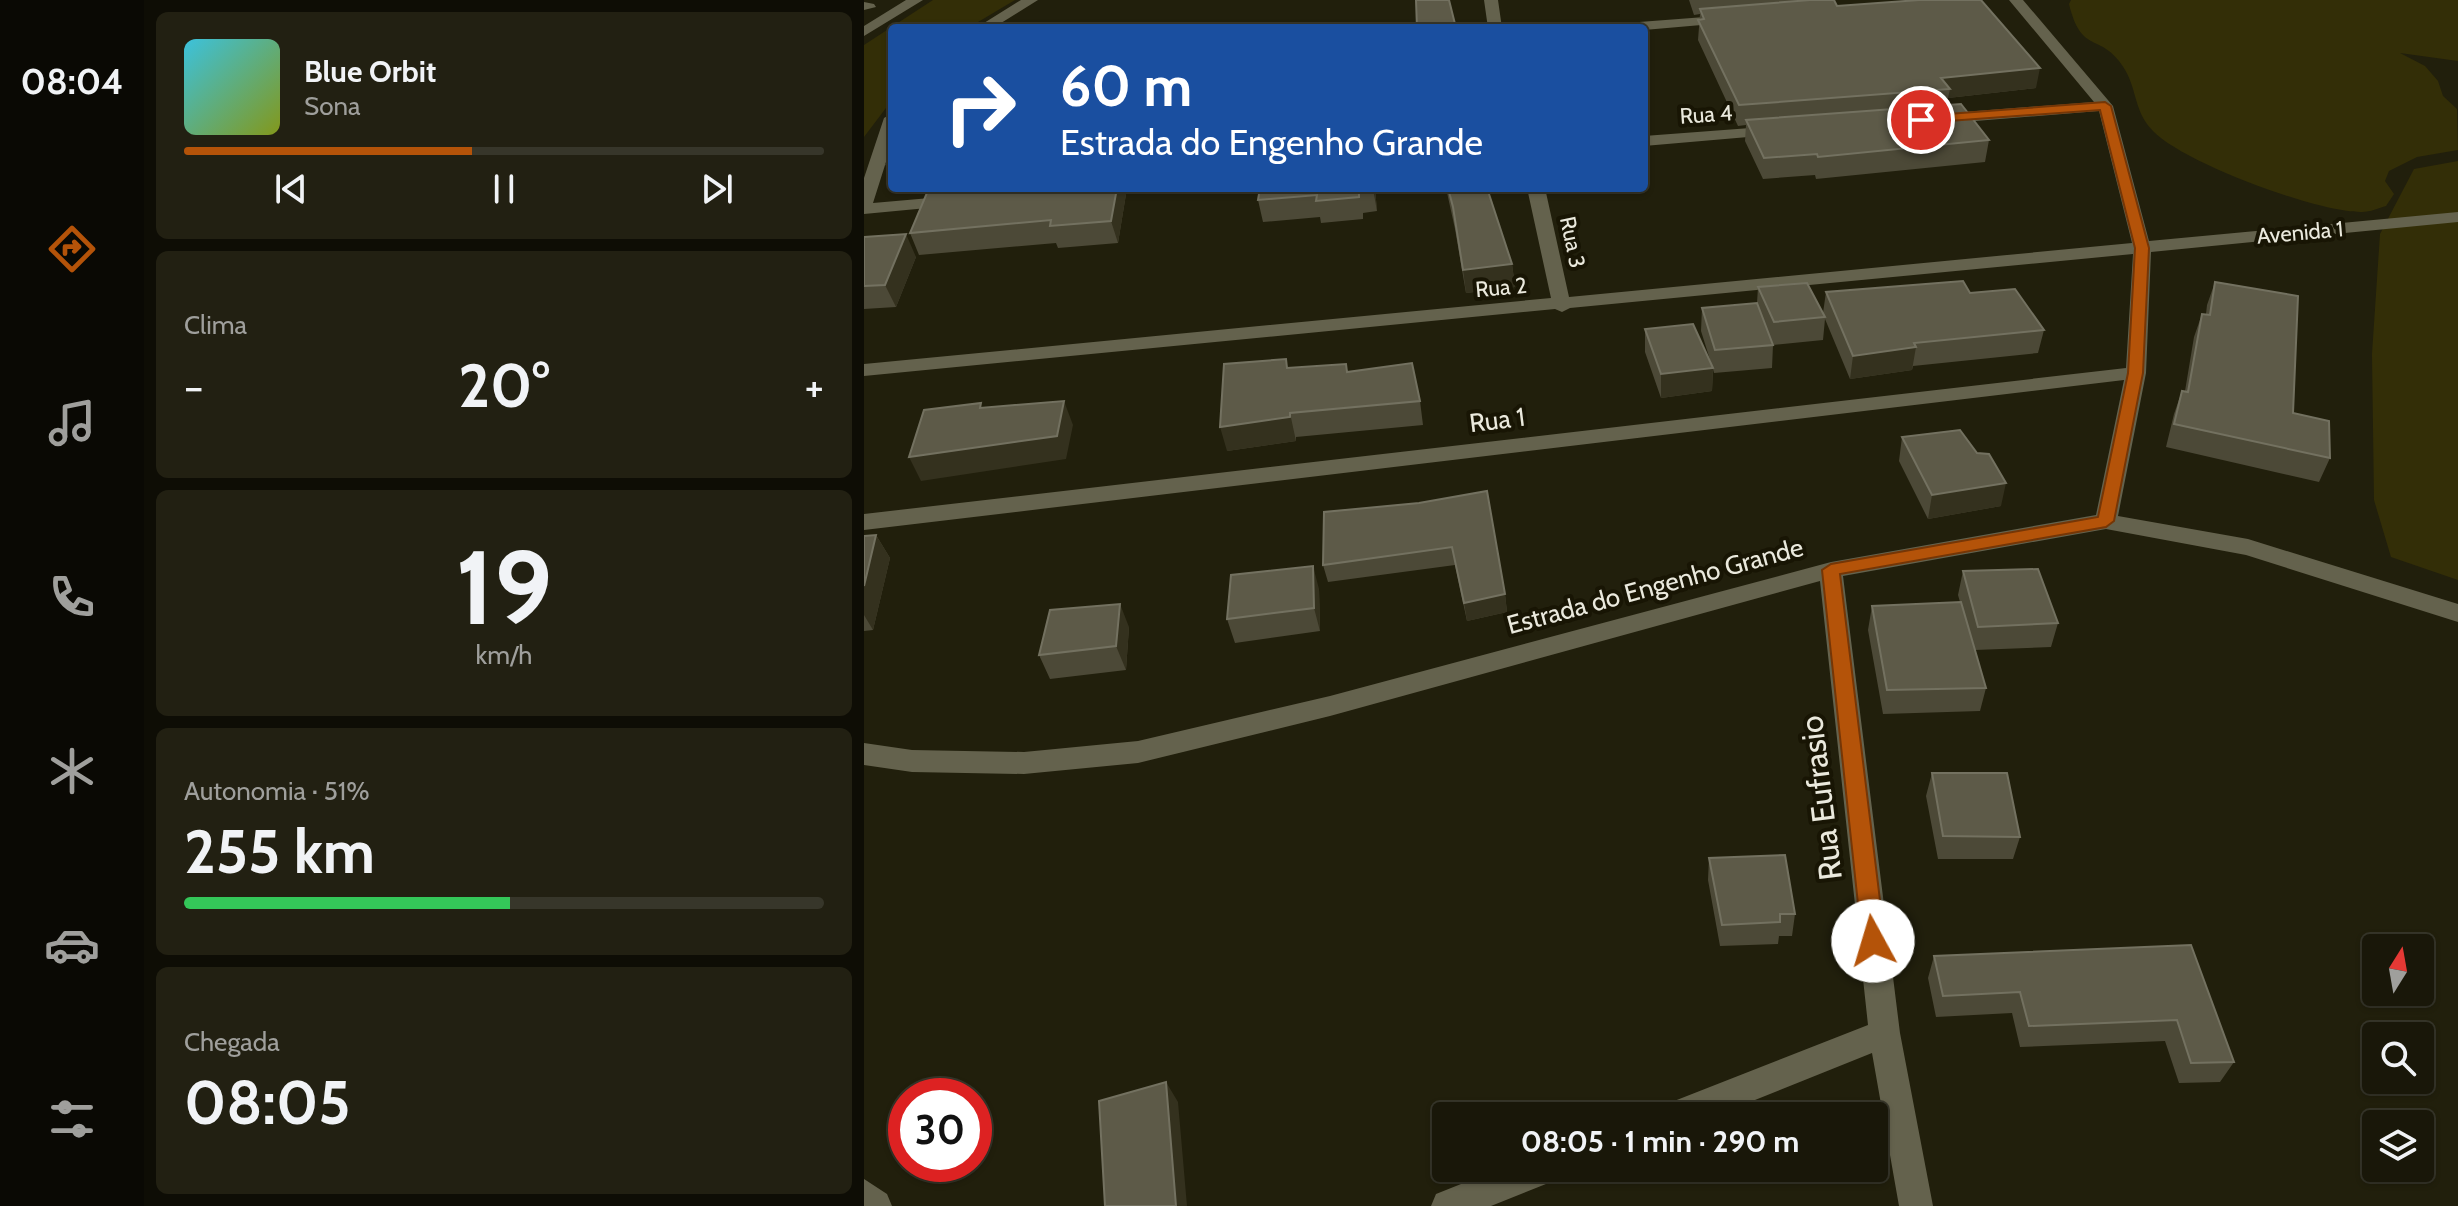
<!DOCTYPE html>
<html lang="pt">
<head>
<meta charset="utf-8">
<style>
  :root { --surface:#191709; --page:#222012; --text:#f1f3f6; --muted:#9f9f9c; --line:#37362a; --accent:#b45309 }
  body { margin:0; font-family:Cabin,sans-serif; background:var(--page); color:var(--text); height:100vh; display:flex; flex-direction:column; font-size:30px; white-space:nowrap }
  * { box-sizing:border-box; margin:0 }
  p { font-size:26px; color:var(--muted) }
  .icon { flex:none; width:44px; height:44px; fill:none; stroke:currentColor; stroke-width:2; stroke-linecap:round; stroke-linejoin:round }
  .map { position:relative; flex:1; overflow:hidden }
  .details { display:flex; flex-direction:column; gap:12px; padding:12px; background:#0e0d05; width:720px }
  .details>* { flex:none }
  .banner { position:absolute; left:24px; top:24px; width:760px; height:168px; border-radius:8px; box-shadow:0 2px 6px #0004,0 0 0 2px var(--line); background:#1a4fa0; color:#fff; overflow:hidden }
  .needle { width:52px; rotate:11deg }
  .buttons { position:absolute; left:1498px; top:934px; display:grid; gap:16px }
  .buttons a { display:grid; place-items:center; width:72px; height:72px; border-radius:8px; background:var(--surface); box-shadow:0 2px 6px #0004,0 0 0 2px var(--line); font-size:40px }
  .speed { position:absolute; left:24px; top:1078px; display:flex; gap:16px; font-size:40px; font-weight:700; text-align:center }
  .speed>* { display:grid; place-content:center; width:104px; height:104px; border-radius:50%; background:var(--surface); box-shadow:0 2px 6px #0004,0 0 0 2px var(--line); line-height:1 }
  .speed .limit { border:12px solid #d22; background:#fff; color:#111 }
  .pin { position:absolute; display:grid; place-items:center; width:68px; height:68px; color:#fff; margin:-34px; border:4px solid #fff; border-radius:50%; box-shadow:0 2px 8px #0007 }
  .me { position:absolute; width:88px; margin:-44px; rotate:354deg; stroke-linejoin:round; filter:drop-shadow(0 0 6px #0008) }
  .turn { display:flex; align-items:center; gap:28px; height:168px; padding:0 40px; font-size:36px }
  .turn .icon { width:104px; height:104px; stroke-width:2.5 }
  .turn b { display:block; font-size:56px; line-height:68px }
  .big { font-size:60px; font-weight:800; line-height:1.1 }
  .details .card { flex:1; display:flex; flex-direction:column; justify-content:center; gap:12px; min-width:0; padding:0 28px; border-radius:12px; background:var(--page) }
  .details .dial { align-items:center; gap:0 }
  .dial b { font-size:104px; line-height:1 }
  .song { display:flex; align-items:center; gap:24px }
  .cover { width:96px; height:96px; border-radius:12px; background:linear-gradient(135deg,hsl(190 70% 55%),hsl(70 70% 35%)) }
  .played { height:8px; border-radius:4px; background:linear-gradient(90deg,var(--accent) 45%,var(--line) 45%) }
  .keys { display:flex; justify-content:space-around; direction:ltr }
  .heat { display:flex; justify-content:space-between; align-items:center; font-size:44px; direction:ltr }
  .charge { height:12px; border-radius:6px; background:linear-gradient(90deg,#34c759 51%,var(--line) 0) }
  .trip { position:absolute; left:568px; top:1102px; width:456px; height:80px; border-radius:8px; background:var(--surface); box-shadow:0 2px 6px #0004,0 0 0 2px var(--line); font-weight:800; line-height:80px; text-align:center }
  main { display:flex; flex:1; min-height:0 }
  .menu { display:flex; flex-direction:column; width:144px; justify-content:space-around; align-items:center; background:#0a0904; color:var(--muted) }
  .menu .icon { width:56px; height:56px }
  .menu .current { color:var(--accent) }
  .menu b { font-size:36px; color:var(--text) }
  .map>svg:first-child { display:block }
  .green { fill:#332e07 }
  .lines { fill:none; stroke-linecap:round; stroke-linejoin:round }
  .minor { fill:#64624d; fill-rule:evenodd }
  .wall { fill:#4c4937 }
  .shaded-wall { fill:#34311e }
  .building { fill:#5d5a48; stroke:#737160; stroke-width:2 }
  .route { fill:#b45309; stroke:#753606; stroke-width:2 }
  .labels { text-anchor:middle; stroke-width:8; stroke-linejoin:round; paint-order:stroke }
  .far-street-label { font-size:22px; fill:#eae9dd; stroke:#181504 }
  .street-label { font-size:26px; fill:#eae9dd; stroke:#181504 }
  .near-street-label { font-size:32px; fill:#eae9dd; stroke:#181504 }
</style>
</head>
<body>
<main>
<nav class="menu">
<b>08:04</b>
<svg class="icon current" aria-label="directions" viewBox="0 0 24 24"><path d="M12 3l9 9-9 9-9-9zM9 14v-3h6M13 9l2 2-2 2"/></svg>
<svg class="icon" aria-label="music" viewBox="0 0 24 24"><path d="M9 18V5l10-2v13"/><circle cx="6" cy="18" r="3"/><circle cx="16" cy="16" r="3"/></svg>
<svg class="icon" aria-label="phone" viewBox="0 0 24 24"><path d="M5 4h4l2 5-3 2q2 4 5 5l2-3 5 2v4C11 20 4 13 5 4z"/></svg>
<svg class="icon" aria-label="climate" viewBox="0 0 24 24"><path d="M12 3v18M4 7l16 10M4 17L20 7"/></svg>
<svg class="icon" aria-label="car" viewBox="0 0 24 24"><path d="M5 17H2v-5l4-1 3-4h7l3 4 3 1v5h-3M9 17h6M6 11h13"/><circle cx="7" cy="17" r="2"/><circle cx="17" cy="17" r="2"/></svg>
<svg class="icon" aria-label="filters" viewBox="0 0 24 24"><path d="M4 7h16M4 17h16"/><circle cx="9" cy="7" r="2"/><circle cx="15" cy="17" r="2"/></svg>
</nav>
<section class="details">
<div class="card">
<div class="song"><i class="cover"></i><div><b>Blue Orbit</b><p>Sona</p></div></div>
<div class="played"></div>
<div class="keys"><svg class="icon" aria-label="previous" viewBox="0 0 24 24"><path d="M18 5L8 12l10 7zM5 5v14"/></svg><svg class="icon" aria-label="pause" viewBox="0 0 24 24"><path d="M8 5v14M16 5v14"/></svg><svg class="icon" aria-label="next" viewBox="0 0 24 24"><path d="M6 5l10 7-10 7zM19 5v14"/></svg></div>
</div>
<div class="card"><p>Clima</p>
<div class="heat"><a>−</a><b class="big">20°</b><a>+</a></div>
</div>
<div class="card dial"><b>19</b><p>km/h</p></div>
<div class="card"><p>Autonomia · 51%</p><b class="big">255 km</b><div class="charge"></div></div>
<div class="card"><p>Chegada</p><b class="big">08:05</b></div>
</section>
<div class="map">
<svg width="1594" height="1206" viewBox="0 0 1594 1206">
  <rect width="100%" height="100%" fill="#211f0c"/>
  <path class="green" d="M69,0H151L104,28H28V100L0,137V45Z
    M1207,0H1594V61L1536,53L1561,66L1574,81L1579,96L1593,109L1594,150L1553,157L1525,171L1521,181L1530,194L1522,206C1515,208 1506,212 1498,212C1454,213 1318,162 1289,131C1267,108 1275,86 1255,61C1234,34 1217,53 1205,4Z
    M1594,161V580L1527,557L1510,500L1508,354L1516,234L1550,169Z"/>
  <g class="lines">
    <path class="minor" d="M42,0H59L0,36V26Z
      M157,0H174L129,28H112Z
      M620,0H634L638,28H624Z
      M1145,0H1159L1249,106L1285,241L1594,212V222L1287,252L1282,373L1254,516L1384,539L1594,604V622L1382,555L1242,529L979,576L1036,1033L1069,1206H1035L1008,1053L851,1116H796L800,1105L1004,1025L956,581L466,716L274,763L160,774L48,772L0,765V743L48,750L160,752L274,741L466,696L967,562L1232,515L1260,380L0,530V514L1262,368L1269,254L706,308L698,312L691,309L0,376V364L687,298L663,188H681L705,297L1268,243L1235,111L1074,124L1066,119L1074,114L1230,102Z
      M0,2L10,4L12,7L0,10Z
      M867,15L874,19L872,22L780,30L742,28L749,24Z
      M28,113V143L9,203L89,196L98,201L95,205L0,214V178L20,118Z
      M913,126L919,128V134L780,146V136Z
      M637,1168H697L692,1180L627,1206H567L572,1194Z
      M0,1179L23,1194L28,1206H0Z"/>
  </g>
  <path class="wall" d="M825,0H970L973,6L1172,88L1084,98L1083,105L1125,140L1121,162L952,179L951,175L899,179L881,141L882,125L874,126L834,40L836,14L830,15Z
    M65,188H263L254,243L194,248L192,243L55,255L46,233Z
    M396,188H511L513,211L499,213V219L457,223L456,217L399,222L394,200Z
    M582,188H623L648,264L651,287L602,293L591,229Z
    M0,237L52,257L32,307L0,309Z
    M1351,282L1429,413L1466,458L1455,482L1302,447L1310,414L1318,391H1321L1330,337L1338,314H1342L1343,305Z
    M894,287L959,313L962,292L1106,293L1180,330L1174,353L1049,366L1048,370L986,379L961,319L959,340L909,345L908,368L850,373L849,369L848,391L797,398L781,352V329L848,366L837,331L838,308L893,303Z
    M425,368L484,371L556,401L559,425L432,437V441L363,451Z
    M1038,437L1137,506L1064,519L1035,461Z
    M555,503L641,594L643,612L603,621L591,565L464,582L459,565Z
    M12,535L26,558L9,630L0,631V536Z
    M1099,571L1194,623L1187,647L1111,650L1122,688L1116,711L1019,714L1004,630L1008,606L1096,602L1094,595Z
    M455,589L456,631L371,643L363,619Z
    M265,627L262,670L186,679L175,655Z
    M1068,773L1156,837L1149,859H1074L1062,796Z
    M845,858L931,914L928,936H915L914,944L856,946L844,880Z
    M1327,945L1370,1062L1356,1082L1315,1083L1301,1041L1156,1047L1148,1013L1072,1017L1064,978L1070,956Z"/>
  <path class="shaded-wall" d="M1176,68L1172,88L1084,98L1086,89L1077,78Z
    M28,163V175L23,164Z
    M253,188H263L254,243L247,221Z
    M509,188H511L513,211L509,189Z
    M42,234L52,257L32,307L21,285Z
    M648,264L651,287L602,293L599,270Z
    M1052,347L1048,370L986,379L989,356Z
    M849,368L848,391L797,398V374Z
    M200,401L209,425L202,459L57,481L45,457Z
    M426,413L432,441L363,451L356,427Z
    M1142,483L1137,506L1064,519L1068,495Z
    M12,535L26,558L9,630L0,615V586Z
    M449,566L455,589L456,631L450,608Z
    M641,594L643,612L603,621L600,603Z
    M256,604L265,627L262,670L252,646Z
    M302,1082L314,1102L323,1206H312Z"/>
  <path class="building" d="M552,0H585L592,28H553Z
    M946,0H970L973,6L1055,0H1117L1176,68L1077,78L1086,89L875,105L834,20L840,19L836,9Z
    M1097,104L1125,140L954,157L953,154L900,158L882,120Z
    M28,151V163L23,164Z
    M65,188H253L247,221L186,226L187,220L46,233Z
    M396,188H509V189L495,191V197L452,201L453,195L394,200Z
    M584,188H623L648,264L599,270L589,207Z
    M42,234L21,285L0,286V237Z
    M1099,281L1106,293L1151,289L1180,330L1050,343L1052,347L989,356L962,292Z
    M1351,282L1434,296L1429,413L1465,421L1466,458L1310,424L1318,391L1324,392L1338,314L1346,315Z
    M943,283L961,317L910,322L894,287Z
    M893,303L909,345L851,350L838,308Z
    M829,324L849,368L797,374L781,329Z
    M422,359L423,368L482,364L483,372L548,363L556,401L426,413V417L356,427L360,364Z
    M200,401L193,436L45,457L60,410L117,403L116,408Z
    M1096,430L1113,453L1125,454L1142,483L1068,495L1038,437Z
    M623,491L641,594L600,603L588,547L459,565L460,512L555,503Z
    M12,535L0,586V536Z
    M449,566L450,608L363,619L367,575Z
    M1174,569L1194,623L1114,627L1099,571Z
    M1097,602L1122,688L1023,690L1008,606Z
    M256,604L252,646L175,655L186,610Z
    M1068,773H1143L1156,837L1079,836Z
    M921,855L931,914H916V922L858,925L845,858Z
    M1327,945L1370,1062L1327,1063L1313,1020L1165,1026L1156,992L1079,996L1070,956Z
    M302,1082L312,1206H241L235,1101Z"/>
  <path class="route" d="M1241,102L1247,106L1285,248L1279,373L1250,521L1242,527L976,574L1021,941L1017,948L1009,951L1001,948L998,941L958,570L967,564L1234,517L1264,373L1271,248L1236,110L1057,123L1051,120L1057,116Z"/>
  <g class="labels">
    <g class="far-street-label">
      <text transform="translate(842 114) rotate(-4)" y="8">Rua 4</text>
      <text transform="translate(1436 232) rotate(-5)" y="8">Avenida 1</text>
      <text transform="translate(709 242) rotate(78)" y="8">Rua 3</text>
      <text transform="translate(637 287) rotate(-5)" y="8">Rua 2</text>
    </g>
    <g class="street-label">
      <text transform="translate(633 420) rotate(-7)" y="9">Rua 1</text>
      <text transform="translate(791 586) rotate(-15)" y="9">Estrada do Engenho Grande</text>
    </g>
    <g class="near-street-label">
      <text transform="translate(957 798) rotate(-97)" y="11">Rua Eufrasio</text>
    </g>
  </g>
</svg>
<div class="buttons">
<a><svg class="needle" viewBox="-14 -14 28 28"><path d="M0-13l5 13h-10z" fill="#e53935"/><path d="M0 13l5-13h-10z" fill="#9f9f9c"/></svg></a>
<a><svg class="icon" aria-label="search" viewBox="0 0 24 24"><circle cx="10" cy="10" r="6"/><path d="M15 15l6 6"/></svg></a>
<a><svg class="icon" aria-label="layers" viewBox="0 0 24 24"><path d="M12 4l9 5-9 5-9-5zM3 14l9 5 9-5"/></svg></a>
</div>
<div class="speed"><div class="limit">30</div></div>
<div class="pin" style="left:1057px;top:120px;background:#d93025"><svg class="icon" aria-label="arrive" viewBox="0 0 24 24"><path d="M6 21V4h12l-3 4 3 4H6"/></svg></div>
<svg class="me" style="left:1009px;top:941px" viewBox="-20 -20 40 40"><circle r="19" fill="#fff"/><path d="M0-13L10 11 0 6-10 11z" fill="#b45309"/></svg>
<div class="trip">08:05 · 1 min · 290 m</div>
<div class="banner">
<div class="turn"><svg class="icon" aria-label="right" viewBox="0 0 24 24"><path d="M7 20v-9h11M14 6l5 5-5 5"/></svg><div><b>60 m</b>Estrada do Engenho Grande</div></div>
</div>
</div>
</main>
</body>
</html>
